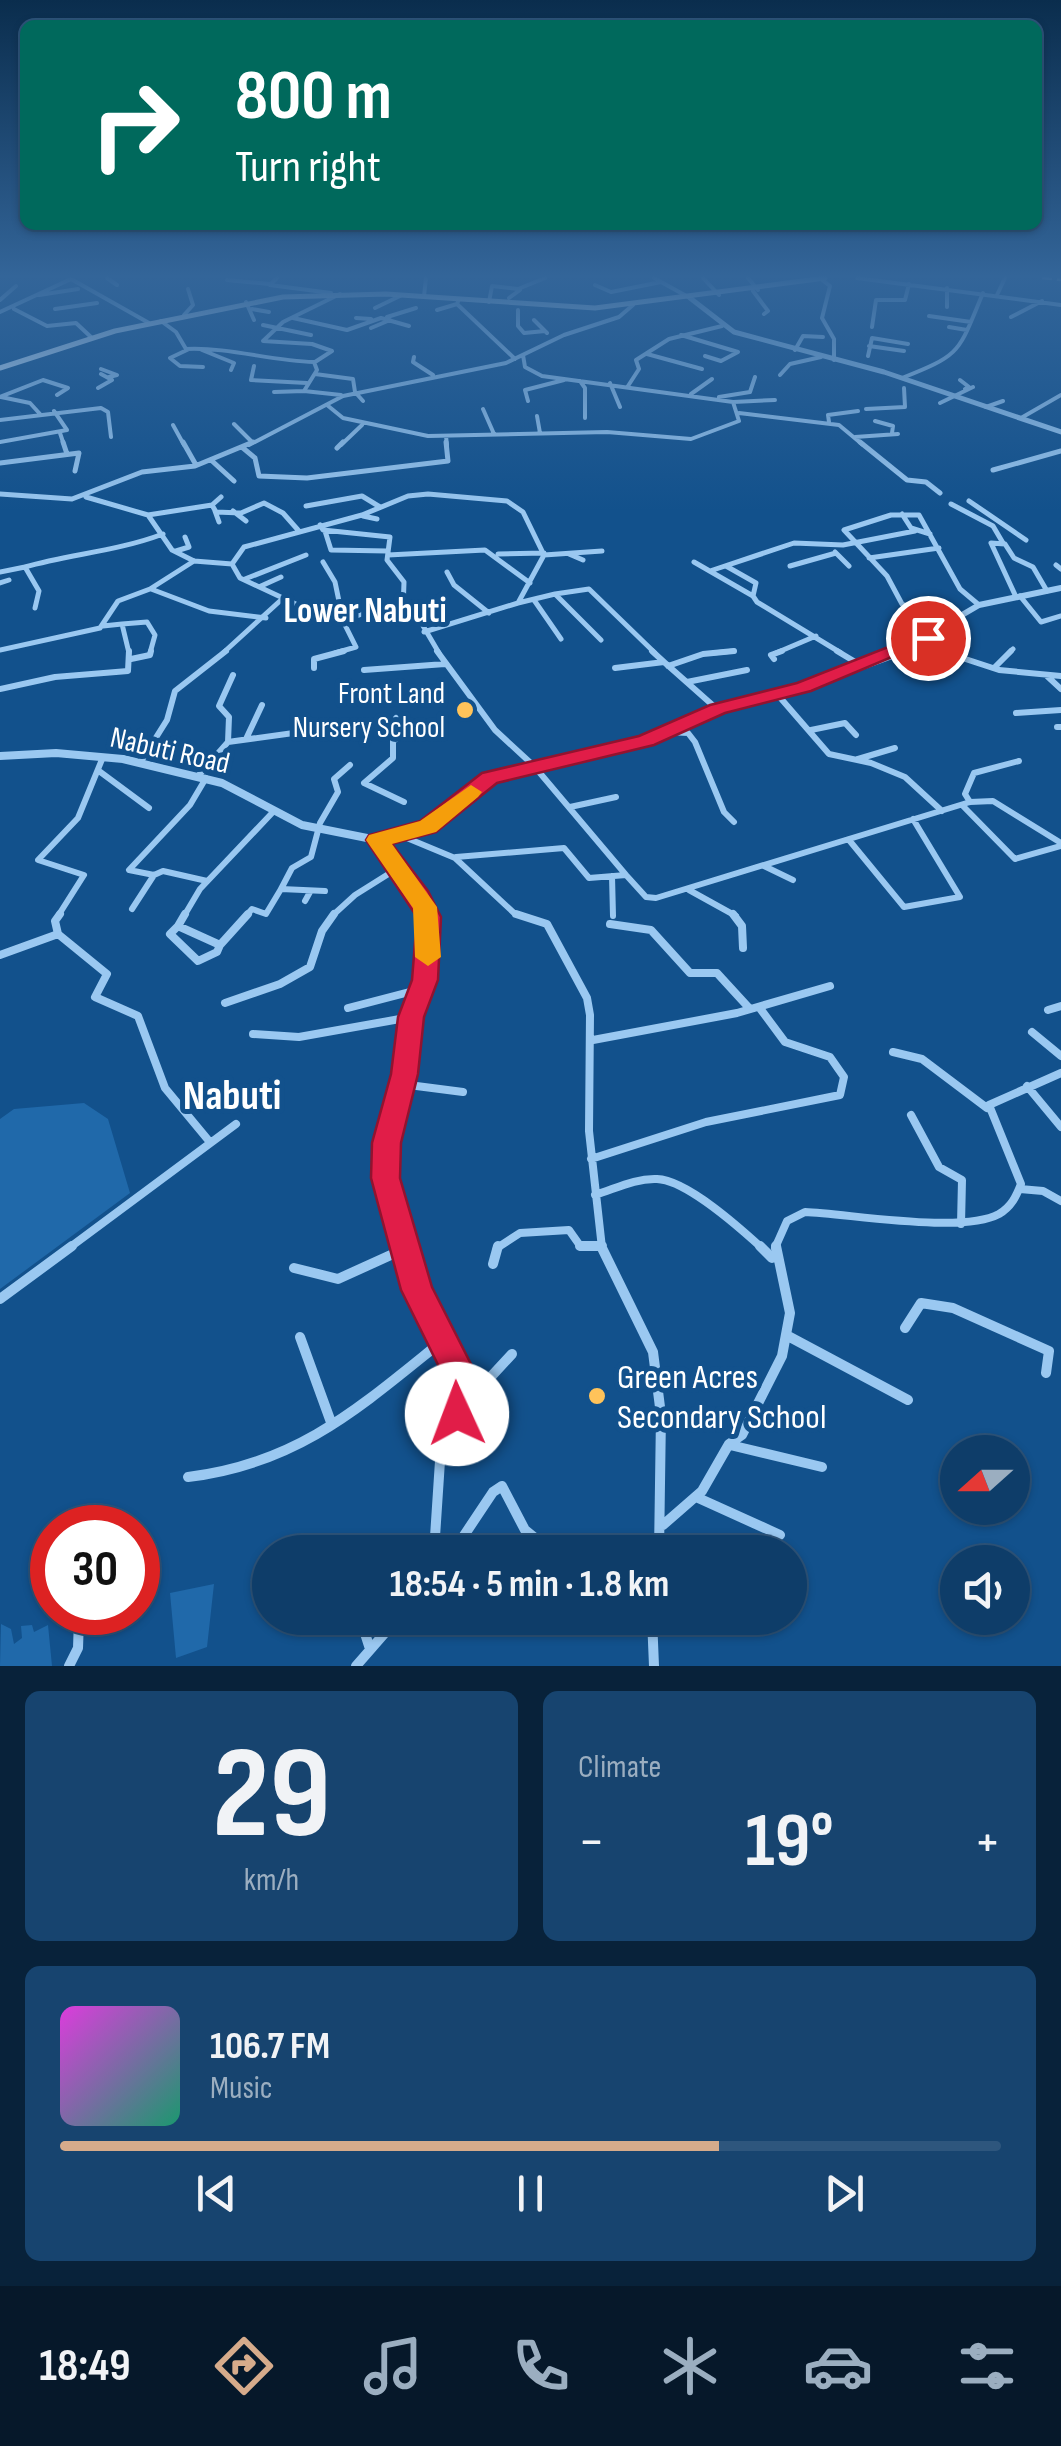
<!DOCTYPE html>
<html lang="en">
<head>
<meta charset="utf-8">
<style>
  :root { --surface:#0e3d69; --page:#17446f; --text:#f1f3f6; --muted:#9baec0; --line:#2e567d; --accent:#d6ab8b }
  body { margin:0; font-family:"Sofia Sans Condensed",sans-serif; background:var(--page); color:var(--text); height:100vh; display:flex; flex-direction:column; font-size:38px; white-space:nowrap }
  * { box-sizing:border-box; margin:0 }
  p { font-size:32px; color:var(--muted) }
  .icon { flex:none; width:55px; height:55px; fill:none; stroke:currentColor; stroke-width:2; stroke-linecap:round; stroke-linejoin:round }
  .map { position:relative; height:1666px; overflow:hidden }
  .drawer { display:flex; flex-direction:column; gap:25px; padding:25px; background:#08223a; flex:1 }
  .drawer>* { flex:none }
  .guide { position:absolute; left:20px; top:20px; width:1022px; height:210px; border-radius:15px; box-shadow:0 2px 8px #0004,0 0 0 2px var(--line); background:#00695c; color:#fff; overflow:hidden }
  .needle { width:65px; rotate:249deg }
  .tools { position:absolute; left:940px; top:1435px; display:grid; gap:20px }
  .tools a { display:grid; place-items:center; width:90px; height:90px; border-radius:50%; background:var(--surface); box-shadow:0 2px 8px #0004,0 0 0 2px var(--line); font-size:50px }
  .speed { position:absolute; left:30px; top:1505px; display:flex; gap:20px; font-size:50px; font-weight:700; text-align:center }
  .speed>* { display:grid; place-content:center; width:130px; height:130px; border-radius:50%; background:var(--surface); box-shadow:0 2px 8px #0004,0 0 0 2px var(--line); line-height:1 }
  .speed .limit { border:15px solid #d22; background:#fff; color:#111 }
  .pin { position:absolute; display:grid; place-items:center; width:85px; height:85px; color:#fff; margin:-42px; border:5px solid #fff; border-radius:50%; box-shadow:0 2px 10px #0007 }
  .me { position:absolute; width:110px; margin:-55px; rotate:358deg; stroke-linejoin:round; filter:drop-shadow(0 0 8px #0008) }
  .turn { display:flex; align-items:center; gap:35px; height:210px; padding:0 50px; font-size:45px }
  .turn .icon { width:130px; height:130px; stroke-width:2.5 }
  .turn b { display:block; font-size:70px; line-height:85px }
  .big { font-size:75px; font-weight:700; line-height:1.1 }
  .drawer .tile { flex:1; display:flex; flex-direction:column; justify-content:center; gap:15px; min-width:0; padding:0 35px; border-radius:15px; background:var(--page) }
  .drawer .dial { align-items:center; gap:0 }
  .dial b { font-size:130px; line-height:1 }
  .song { display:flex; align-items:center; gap:30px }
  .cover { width:120px; height:120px; border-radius:15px; background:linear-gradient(135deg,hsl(300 70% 55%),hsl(160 70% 35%)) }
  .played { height:10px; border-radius:5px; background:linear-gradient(90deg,var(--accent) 70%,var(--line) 70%) }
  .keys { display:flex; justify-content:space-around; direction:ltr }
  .heat { display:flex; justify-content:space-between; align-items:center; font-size:55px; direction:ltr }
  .drawer .tiles { flex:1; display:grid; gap:25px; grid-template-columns:1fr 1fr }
  .tile:last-child { grid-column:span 2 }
  .trip { position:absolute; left:252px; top:1535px; width:555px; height:100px; border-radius:50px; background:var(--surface); box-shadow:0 2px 8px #0004,0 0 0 2px var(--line); font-weight:700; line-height:100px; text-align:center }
  .menu { display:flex; height:160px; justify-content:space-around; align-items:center; background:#06182a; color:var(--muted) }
  .menu .icon { width:70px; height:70px }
  .menu .current { color:var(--accent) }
  .menu b { font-size:45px; color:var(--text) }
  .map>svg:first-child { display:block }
  .green { fill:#2069aa }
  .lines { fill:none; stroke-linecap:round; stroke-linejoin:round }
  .minor-far4 { stroke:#9ac8f1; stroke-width:4 }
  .minor-far3 { stroke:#9ac8f1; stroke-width:5 }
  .minor-far2 { stroke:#9ac8f1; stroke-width:6 }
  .minor-far1 { stroke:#9ac8f1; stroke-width:8 }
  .minor { stroke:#9ac8f1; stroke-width:10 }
  .tertiary-far2 { stroke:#9ac8f1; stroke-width:5 }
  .tertiary-far1 { stroke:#9ac8f1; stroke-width:6 }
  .tertiary { stroke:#9ac8f1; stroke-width:8 }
  .secondary { stroke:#c8e3fc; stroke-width:5 }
  .rail { stroke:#fff; stroke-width:2.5; stroke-dasharray:10 5; stroke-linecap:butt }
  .route { fill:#e11d48; stroke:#92132f; stroke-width:2.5 }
  .slow { fill:#f59e0b }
  .poi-dot { fill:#ffc35a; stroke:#12518c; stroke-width:4 }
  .labels { text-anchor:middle; stroke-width:10; stroke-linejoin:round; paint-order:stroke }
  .poi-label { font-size:30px; fill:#fff; stroke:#12518c; text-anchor:end }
  .street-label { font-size:30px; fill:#fff; stroke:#12518c }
  .quarter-label { font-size:35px; font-weight:bold; fill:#fff; stroke:#12518c }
  .near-poi-label { font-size:35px; fill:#fff; stroke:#12518c; text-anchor:start }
  .near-quarter-label { font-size:42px; font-weight:bold; fill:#fff; stroke:#12518c }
</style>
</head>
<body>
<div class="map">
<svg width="1061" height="1666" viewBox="0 0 1061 1666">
  <rect width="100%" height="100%" fill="#12518c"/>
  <path class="green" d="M84,1103L108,1119L130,1193L0,1289V1119L14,1109Z
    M214,1584L207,1647L176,1658L170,1593Z
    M1,1624L11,1629L14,1644L22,1638L21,1626L32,1625L34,1632L48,1625L52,1666H0Z"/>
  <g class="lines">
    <path class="minor-far4" d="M107,278L117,285
      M277,278L270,285L331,293
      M654,278L690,298
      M703,278L719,295
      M748,278L758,290
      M857,278L1061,305
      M821,279L830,286L822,318L834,339V360
      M227,280L270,284
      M595,285L611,292L661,282
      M947,288V307
      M753,291L768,311L764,314
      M39,295L78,289
      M997,295L1005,278
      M424,296L426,278
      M509,298L520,290
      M459,299L457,304L515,359
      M0,300L16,286
      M246,302L254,320
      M489,302L492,286L518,289L545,278
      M375,308L402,295
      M14,309L47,326L76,323L92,338
      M55,309L97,303
      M252,309L269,312
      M437,310L457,304
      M518,310V326L524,333L545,331
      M0,312L71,279L149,323
      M184,315L193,305L188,289
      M929,316L971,322
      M387,317L416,308
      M1011,317L1042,301
      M293,318L347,330L381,318L409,326
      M356,318L371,319
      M534,320L547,333
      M161,321L176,332L186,349C230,347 270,361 314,362L317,370L304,391L341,395
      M263,325L311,335
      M872,327L876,300H905L909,284
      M949,327L967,330
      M371,328L390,320
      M681,335L738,352L721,361L705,356
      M869,346L904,351
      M189,349L170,358L180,366L203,367
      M202,350L234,363L231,370
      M795,350L803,336L823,337
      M647,354L702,369
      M523,355L525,367L542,376L733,402L775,400
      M868,356L872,338L908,344
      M414,357L413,362L433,375
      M315,362L332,351L312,344L263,341L283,322L340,294
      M254,366L251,380L307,383
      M101,369L117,375L109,377
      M315,374L353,379L355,392L363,401
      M780,375L790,364L821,357
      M902,378C963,354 958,352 983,293
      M960,380L969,387L965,389
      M580,381L585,388V418
      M610,383L620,407
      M628,386L639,369L636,360L669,339L722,326
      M98,388L112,380L101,374
      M274,392L304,391
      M691,394L712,379
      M0,397L43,380L68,388L57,395
      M1,397L30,403L40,414
      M719,397L750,392L755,377
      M528,401L525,390L564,380
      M940,403L973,387
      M327,405L343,418L428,436L607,432L691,439L739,421L733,402
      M986,407L1003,401
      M483,409L494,434
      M866,409L905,407L904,388
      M739,413L839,425L863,445
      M537,416L540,433
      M1021,418L1061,395
      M0,420L101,408L108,412L111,437
      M875,421L893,426L892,433
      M829,422L828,415L858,411
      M234,424L252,442
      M173,425L184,445
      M60,433L64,445
      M446,436L447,445
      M855,437L898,434
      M0,442L67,430L54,411
      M249,445L343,396L506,363L564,335L619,317L633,305
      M341,445L362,425"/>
    <path class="minor-far3" d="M63,442L67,454
      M183,442L196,465
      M860,442L907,480L926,482L940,493
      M243,448L255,458L259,476L307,478L448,461L446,442
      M337,448L343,442
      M211,460L234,481
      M0,463L79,453L75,471
      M993,470L1061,451
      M0,494L72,499L142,472L195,466L253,442
      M86,497L148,515L172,550L194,561L232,564
      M969,501L1026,540
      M951,504L993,526L1003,543
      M212,505L221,497
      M306,506L362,496L380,507
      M215,511L219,522
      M233,511L246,521
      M902,514L911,528L930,534
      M148,515L212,505L216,512L241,513L264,503L283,513L298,530
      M363,516L377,519
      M320,525L323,530L390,537L387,560L404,582L403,611
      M325,531L331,550L387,551
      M176,551L189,547L185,537
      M835,552L849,566
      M498,554L544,553
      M569,554L583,560
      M388,555L485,550L530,583
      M544,555L602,551
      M869,558L939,548
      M323,562L335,582L340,606
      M694,562L753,596
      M232,564L240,578L300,606L403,611L419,619L439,653
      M232,564L244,547L362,515L408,496L428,494L507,501L523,512L544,555L518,603L424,632
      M1056,565L1061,569
      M726,566L756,583L753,596L757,602L841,653
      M790,566L836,553
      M710,571L794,543L843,545L915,531
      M0,572L25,567
      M447,572L454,585L489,613
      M245,579L306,555
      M0,583L9,580
      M261,586L281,577
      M151,589L209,611L266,618
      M555,594L589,589L655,653
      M1020,596L1041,622L1061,616
      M1016,597L991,543L1005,544L1014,558L1033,567L1047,591
      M534,600L561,639
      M518,603L555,594L601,640
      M35,608L39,591L25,567C71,554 118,551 163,534
      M122,624L147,622L155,635L150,653
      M103,626L122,624L129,653
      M942,627L902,604L887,576L844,530L891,515H919L960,589L979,605
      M919,643L949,653
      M0,650L100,628L118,601L150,589L194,561
      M223,653L281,600
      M335,653L356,647L343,621L370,611
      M713,653L734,651
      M776,653L816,636
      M1009,653L1013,649"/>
    <path class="minor-far2" d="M437,651L495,730L534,766L626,875
      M652,651L664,662
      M837,651L862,666
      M941,651L999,670L1061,676
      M131,659L150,655L151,651
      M774,659L771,655L782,651
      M668,666L703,654L734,651
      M314,668V659L344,651
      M615,668L664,662L717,709
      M994,668L1011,651
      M364,670L445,664
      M1047,676L1061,689
      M687,682L747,670
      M0,689L55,677L128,671L129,651
      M777,694L829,754L871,763L905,777L942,811
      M1016,713L1061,710
      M396,718L408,730L393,741V758L364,783L404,802
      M1057,727H1061
      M811,730L845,723L856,735
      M669,732L688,733L695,742L724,812L734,822
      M246,739L262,705
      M228,742L308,731
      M858,759L895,748
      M140,763L167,720L175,691L226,651
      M99,771L149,808
      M198,776L228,742L229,717L219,706L233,675
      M206,778L190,805L129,870L154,875L163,871L207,881
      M970,802L965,794L974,773L1019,761
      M962,805L1015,859L1061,846
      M570,807L616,797
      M402,836L455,858L514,913L523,916
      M377,840L420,896L427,916
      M849,840L904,907L960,897L913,819
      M456,857L564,848L589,878L626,875L646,897L656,898L970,802L993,801L1061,843
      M764,866L793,880
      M612,876L613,916
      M689,890L736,916
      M325,891L281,889L292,868L311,857L320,823L338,792L334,779L350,765
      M305,901L310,892
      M132,909L154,875
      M58,916L84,875L38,860L78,818L103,757
      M184,916L200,889L273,812
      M246,916L252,909L266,914L281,889
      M332,916L355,895L398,868"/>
    <path class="minor-far1" d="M516,914L547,924L587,998L590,1015L589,1131L602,1248
      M733,914L742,926L743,948
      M610,924L651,930L690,973H717L750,1009
      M178,926L220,945L217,952L198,961L170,934Z
      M178,926L185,914
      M58,934L55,921L60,914
      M220,945L248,914
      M0,955L58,934L107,974L95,997L138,1016L165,1088L209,1141
      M225,1003L280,984L310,967L322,931L334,914
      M348,1008L421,989
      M1048,1010L1061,1006
      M1032,1032L1061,1056
      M253,1034L299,1037L411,1017
      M593,1040L737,1013L830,986
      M893,1052L922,1059L987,1108
      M401,1084L463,1092
      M1027,1086L1061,1127
      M911,1115L939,1167L962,1180L961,1224
      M591,1159L706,1122L840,1095L844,1077L830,1057L785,1042L759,1007
      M1020,1189L1043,1191L1061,1201
      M595,1195C615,1189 635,1178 657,1179C687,1180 740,1228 762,1248
      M69,1248L236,1124
      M405,1248L386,1178V1143L405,1073L411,1017L425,980L430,926L426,914
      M497,1248L520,1233L569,1230L581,1247L602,1246
      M775,1248L787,1221L805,1212C851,1214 962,1234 999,1214C1011,1207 1016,1197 1021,1184L989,1105L1061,1073"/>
    <path class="minor" d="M405,1246L417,1290L462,1378L461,1400L440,1461L434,1552
      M580,1246H602
      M601,1246L653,1352L661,1415L659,1552
      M760,1246L772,1258
      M493,1264L498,1246
      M294,1268L338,1279L404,1249
      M0,1299L72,1246
      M905,1328L921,1303L953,1308L1049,1351L1046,1373
      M788,1336L908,1400
      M300,1337L332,1425
      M463,1391L487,1381L512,1354
      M730,1445L822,1467
      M188,1477C297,1464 359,1408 441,1342
      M696,1497L780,1535
      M663,1525L702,1491L729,1444L742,1435L782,1356L790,1313L776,1246
      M453,1552L493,1492L502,1486L525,1530L552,1552
      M560,1552L577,1548L595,1552
      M138,1596L154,1583
      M360,1618L370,1649
      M652,1618L654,1666
      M69,1666L78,1648L79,1619L91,1612
      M356,1666L398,1618"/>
    <path class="tertiary-far2" d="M690,298L734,332L884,372L1061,432"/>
    <path class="tertiary-far1" d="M897,653L979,605L1061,588"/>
    <path class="tertiary" d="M0,756L56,753L123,759L222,783L302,825L377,840L428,827L490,778L646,741L717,709L804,687L903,651"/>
    <path class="secondary" d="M0,368L115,331L283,297L386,294L595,308L825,278"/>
    <path class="rail" d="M1042,278L1061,280"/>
  </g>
  <linearGradient id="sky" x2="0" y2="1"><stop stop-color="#0a2d4d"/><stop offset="0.54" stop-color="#336599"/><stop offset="1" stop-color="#336599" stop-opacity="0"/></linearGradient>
  <rect width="1061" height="511" fill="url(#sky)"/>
  <path class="route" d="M921,634L937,638L811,691L725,713L654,745L497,783L436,832L392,844L428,891L441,917L438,980L424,1017L418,1074L401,1143L400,1178L432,1287L478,1378L469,1426L457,1431L445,1426L440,1414L445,1379L401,1290L371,1178L372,1143L391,1074L398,1017L412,980L417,917L366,840L369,835L420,821L482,773L639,736L710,705L797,683Z"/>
  <path class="slow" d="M471,785L482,792L478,797L436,832L392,844L437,907L441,957L428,966L415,957L413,908L366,840L369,835L420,821Z"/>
  <g class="poi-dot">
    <circle cx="465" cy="710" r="10"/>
    <circle cx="597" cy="1396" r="10"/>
  </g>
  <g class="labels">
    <g class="poi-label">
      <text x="445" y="703">Front Land<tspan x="445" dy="34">Nursery School</tspan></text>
    </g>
    <g class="street-label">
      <text transform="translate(170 750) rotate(13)" y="10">Nabuti Road</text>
    </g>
    <g class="quarter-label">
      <text x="365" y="622">Lower Nabuti</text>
    </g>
    <g class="near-poi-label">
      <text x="617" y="1388">Green Acres<tspan x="617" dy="40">Secondary School</tspan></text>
    </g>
    <g class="near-quarter-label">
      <text x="232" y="1109">Nabuti</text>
    </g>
  </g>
</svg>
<div class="tools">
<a><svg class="needle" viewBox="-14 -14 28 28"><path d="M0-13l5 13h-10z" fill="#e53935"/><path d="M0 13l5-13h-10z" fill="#9baec0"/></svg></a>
<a><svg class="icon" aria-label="sound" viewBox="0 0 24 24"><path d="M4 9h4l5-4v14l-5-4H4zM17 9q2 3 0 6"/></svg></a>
</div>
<div class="speed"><div class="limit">30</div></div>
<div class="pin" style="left:928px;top:638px;background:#d93025"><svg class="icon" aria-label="arrive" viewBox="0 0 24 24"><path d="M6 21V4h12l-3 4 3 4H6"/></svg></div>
<svg class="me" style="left:457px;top:1414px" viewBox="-20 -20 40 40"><circle r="19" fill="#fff"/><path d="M0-13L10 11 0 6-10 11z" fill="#e11d48"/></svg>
<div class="trip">18:54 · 5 min · 1.8 km</div>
<div class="guide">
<div class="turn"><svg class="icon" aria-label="right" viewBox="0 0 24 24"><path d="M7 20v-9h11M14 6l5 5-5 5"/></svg><div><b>800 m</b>Turn right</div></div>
</div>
</div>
<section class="drawer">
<div class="tiles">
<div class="tile dial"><b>29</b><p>km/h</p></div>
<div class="tile"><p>Climate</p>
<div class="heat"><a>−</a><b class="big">19°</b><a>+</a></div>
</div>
<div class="tile">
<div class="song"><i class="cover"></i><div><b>106.7 FM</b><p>Music</p></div></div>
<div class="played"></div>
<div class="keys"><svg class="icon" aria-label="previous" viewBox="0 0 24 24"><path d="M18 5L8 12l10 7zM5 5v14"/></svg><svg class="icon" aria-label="pause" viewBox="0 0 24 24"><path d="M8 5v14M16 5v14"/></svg><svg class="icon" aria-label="next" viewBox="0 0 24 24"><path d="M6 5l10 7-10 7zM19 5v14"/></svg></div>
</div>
</div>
</section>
<nav class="menu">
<b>18:49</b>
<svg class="icon current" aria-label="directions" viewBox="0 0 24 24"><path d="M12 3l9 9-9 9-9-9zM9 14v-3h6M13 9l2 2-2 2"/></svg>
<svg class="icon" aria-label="music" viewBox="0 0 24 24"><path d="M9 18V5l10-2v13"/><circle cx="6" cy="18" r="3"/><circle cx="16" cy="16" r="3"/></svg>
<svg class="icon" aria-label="phone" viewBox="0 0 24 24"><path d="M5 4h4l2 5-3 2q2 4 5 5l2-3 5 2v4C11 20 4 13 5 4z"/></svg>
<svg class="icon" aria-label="climate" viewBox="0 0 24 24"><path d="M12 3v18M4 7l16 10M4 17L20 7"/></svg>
<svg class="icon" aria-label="car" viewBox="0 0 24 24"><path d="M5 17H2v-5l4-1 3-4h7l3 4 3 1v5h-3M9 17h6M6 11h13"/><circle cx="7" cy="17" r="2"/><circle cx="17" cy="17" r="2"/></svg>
<svg class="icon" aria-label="filters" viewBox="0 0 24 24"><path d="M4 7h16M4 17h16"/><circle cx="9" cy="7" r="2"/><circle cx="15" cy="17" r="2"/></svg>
</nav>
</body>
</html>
